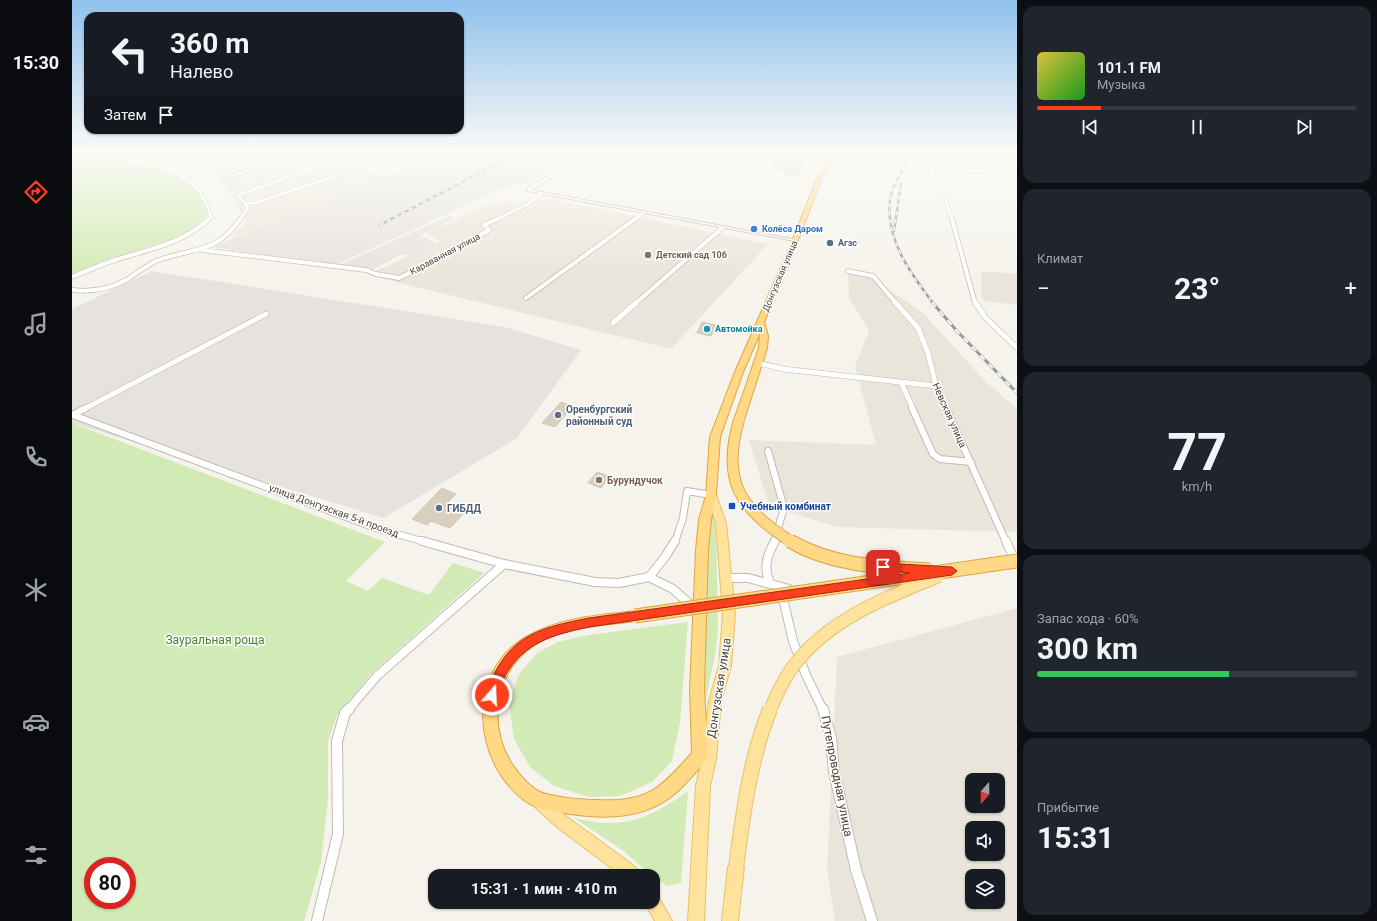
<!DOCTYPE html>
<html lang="ru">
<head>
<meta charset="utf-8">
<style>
  :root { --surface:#171b24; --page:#20242c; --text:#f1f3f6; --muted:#9ea1a6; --line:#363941; --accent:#fc3f1d }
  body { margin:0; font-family:Roboto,sans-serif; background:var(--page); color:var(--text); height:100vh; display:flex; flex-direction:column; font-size:15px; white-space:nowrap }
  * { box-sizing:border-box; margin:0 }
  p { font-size:13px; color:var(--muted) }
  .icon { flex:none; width:22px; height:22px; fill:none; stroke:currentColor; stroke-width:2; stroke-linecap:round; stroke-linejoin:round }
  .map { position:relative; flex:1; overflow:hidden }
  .details { display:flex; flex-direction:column; gap:6px; padding:6px; background:#0d0f14; width:360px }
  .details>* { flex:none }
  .hud { position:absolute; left:12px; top:12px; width:380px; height:122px; border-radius:12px; box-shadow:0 1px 3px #0004; background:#171b24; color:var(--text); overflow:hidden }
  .needle { width:26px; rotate:200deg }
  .controls { position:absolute; left:893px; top:773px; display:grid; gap:8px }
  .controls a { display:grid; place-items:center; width:40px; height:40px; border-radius:8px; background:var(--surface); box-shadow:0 1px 3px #0004; font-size:20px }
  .speed { position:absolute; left:12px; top:857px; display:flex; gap:8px; font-size:20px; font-weight:700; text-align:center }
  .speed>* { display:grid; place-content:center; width:52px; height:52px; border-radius:50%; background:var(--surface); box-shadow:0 1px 3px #0004; line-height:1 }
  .speed .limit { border:6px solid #d22; background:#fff; color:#111 }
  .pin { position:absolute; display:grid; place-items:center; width:34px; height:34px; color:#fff; margin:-17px; border-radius:8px; box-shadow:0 2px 6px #0006 }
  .me { position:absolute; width:44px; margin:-22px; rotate:19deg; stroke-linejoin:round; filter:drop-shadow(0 0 3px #0008) }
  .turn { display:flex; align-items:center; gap:14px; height:84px; padding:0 20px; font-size:18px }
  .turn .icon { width:52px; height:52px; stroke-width:2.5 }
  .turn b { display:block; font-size:28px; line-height:34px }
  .then { display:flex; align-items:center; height:38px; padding:0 20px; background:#0003; gap:8px; font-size:15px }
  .big { font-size:30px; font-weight:700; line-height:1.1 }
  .details .card { flex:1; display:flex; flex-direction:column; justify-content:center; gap:6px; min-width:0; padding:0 14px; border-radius:12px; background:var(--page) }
  .details .dial { align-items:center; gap:0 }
  .dial b { font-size:52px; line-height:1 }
  .song { display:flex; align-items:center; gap:12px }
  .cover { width:48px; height:48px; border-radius:6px; background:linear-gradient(135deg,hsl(50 70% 55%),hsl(120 70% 35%)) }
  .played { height:4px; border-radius:2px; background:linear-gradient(90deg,var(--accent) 20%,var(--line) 20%) }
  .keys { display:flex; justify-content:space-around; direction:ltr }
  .heat { display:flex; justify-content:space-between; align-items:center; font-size:22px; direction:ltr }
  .charge { height:6px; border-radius:3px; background:linear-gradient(90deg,#34c759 60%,var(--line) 0) }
  .trip { position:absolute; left:356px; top:869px; width:232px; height:40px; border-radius:12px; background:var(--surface); box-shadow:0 1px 3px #0004; font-weight:700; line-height:40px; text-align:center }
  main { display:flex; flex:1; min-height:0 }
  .tabs { display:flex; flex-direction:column; width:72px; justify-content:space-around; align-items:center; background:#090b0e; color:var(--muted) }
  .tabs .icon { width:28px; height:28px }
  .tabs .current { color:var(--accent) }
  .tabs b { font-size:18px; color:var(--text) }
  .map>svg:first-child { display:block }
  .residential { fill:#eae5da; fill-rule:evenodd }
  .industrial { fill:#e6e2dd }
  .green { fill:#d2eab5; fill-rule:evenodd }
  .building { fill:#d8cfc1; stroke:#d3c7b4 }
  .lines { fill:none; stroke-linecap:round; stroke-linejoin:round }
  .minor-far5-casing { stroke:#c2bbae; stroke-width:4 }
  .minor-far4-casing { stroke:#c2bbae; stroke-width:5.5 }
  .minor-far3-casing { stroke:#c2bbae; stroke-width:6 }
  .minor-far2-casing { stroke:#c2bbae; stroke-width:8 }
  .minor-far1-casing { stroke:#c2bbae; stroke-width:10 }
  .minor-casing { stroke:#c2bbae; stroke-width:12 }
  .tertiary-casing { stroke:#c2bbae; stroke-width:2 }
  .primary-casing { stroke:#e6c16a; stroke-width:2 }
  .trunk-casing { stroke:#e0a43c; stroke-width:2 }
  .minor-far5 { stroke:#fff; stroke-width:3 }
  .minor-far4 { stroke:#fff; stroke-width:4 }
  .minor-far3 { stroke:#fff; stroke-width:5 }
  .minor-far2 { stroke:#fff; stroke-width:6 }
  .minor-far1 { stroke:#fff; stroke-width:8 }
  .minor { stroke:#fff; stroke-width:10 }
  .tertiary { fill:#fff; fill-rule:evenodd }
  .primary { fill:#ffe39c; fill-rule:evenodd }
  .trunk { fill:#ffd985; fill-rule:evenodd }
  .rail-far1-casing { stroke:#9a9a9a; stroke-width:2.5 }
  .rail-casing { stroke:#9a9a9a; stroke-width:3 }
  .rail-far1 { stroke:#fff; stroke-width:1.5; stroke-dasharray:4; stroke-linecap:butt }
  .rail { stroke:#fff; stroke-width:2; stroke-dasharray:6; stroke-linecap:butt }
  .primary-bridge-far1-casing { stroke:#e6c16a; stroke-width:14; stroke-linecap:butt }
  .primary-bridge-casing { stroke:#e6c16a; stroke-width:16; stroke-linecap:butt }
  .trunk-bridge-far1-casing { stroke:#e0a43c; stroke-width:12; stroke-linecap:butt }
  .trunk-bridge-casing { stroke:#e0a43c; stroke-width:15; stroke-linecap:butt }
  .primary-bridge-far1 { stroke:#ffe39c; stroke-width:12 }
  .primary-bridge { stroke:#ffe39c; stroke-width:14 }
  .trunk-bridge-far1 { stroke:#ffd985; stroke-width:10 }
  .trunk-bridge { stroke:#ffd985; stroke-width:13 }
  .route { fill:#fc3f1d; stroke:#a42913 }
  .shop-dot { fill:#3f7fe0; stroke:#fff; stroke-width:1.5 }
  .service-dot { fill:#5c6f8a; stroke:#fff; stroke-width:1.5 }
  .education-dot { fill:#8d6e63; stroke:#fff; stroke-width:1.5 }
  .culture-dot { fill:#0f9aa8; stroke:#fff; stroke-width:1.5 }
  .transit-dot { fill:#1a4fb4; stroke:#fff; stroke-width:1.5 }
  .labels { text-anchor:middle; stroke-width:3; stroke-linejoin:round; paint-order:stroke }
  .far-shop-label { font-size:9px; font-weight:bold; fill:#366cbe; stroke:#fff; text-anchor:start }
  .far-service-label { font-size:9px; font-weight:bold; fill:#4e5e75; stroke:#fff; text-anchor:start }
  .far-street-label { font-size:9px; fill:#4b4439; stroke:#fff }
  .far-education-label { font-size:9px; font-weight:bold; fill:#785e54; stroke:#fff; text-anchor:start }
  .far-culture-label { font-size:9px; font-weight:bold; fill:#0d838f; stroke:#fff; text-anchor:start }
  .service-label { font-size:10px; font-weight:bold; fill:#4e5e75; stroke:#fff; text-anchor:start }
  .street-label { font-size:10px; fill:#4b4439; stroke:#fff }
  .education-label { font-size:10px; font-weight:bold; fill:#785e54; stroke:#fff; text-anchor:start }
  .transit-label { font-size:10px; font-weight:bold; fill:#164399; stroke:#fff; text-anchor:start }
  .near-park-label { font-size:12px; fill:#4a7f2a; stroke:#fff }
  .near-street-label { font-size:12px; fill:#4b4439; stroke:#fff }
</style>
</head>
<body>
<main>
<nav class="tabs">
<b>15:30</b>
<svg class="icon current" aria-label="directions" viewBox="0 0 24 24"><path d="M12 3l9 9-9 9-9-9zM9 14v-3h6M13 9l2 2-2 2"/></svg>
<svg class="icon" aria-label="music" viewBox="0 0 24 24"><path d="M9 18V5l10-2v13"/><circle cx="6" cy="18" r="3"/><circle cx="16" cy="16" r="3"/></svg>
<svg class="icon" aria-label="phone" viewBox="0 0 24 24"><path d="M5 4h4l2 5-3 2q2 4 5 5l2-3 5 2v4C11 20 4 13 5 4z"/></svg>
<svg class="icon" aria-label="climate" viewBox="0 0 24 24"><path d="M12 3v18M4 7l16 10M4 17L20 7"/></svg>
<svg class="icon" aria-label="car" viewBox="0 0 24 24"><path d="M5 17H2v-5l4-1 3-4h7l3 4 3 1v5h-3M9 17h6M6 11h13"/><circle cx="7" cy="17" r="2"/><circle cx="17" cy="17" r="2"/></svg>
<svg class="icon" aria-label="filters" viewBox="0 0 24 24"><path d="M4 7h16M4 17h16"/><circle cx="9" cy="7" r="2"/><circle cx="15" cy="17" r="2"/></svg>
</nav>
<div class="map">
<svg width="945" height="921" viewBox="0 0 945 921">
  <rect width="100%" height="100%" fill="#f6f3ec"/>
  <path class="residential" d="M171,153H216L228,158L266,161L321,178L158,238L174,222L158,192L139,172Z
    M476,198L696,244L599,349L296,275L368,241L354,233L420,203L461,202Z
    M909,271L945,274V305L912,301L909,293Z
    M776,273L798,277L850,312L914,382L945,409V532L765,527L697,506L677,440L804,445L783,366L797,331L777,298Z
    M945,608V921H763L755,871L765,657ZM900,780H926V806H900ZM900,828H926V854H900ZM900,876H926V902H900Z"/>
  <path class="industrial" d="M372,153H507L450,184H441L263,265L140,247Z
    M377,216L383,218L348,235L365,244L338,256L330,254L300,270L265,266Z
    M80,271L433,327L509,350L445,438L312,518L0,423V309Z"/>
  <path class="green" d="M0,153H114L82,164L126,187L138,214L109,239L0,275Z
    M0,423L313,542L274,581L296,591L310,578L357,595L381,563L412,573L299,674L265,715L256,742V799L249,862L232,921H0ZM21,866H55V900H21Z
    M639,509L644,527L646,628L643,655L632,708L637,526Z
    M616,622L608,722L600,761L580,782L548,796L517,797L482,786L458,767L442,739L437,704L447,674L465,653L486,642L516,635Z
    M616,791L609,883L595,886L574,871L553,852L502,818C552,830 575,820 616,791Z"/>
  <path class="building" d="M574,156L586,158L578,164L566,162Z
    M708,159L734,162L725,177L712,175L715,170L700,168L704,160Z
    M630,322L644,325L639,336L625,333Z
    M489,402L501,406L483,427L470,423Z
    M525,472L537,476L529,488L516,483Z
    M370,488L384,494L373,505L393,512L378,528L359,521L355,525L340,519Z"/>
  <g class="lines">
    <g class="minor-far5-casing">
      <path id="minor-far5" d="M8,153L49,158L79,165L112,161L130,153
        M175,153L207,159
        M928,153L940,171
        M219,154L259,162
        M259,162L166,195L173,203H183L263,176
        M79,165C112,174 129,183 139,217L136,220
        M168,220L175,209L173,203
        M423,220L456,204L469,193
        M562,220L571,213
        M880,220C876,203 867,187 865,170L945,171"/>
    </g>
    <g class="minor-far4-casing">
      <path id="minor-far4" d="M880,219L903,303
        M130,250L294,270L304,274L327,278L372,256L417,230L412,225L425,219
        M776,271L801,276L824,303
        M0,277C14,271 28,265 43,260C78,249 110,244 137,219
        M0,290C19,292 39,289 56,279C65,273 74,266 84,261C120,247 144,255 168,219
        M454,298L563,219
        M564,303L650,228"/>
    </g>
    <g class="minor-far3-casing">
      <path id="minor-far3" d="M823,302L846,328L856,353L864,386L874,409
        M903,302L913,317L945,348
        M541,323L565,302
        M686,363L711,369L864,386
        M829,382L841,409
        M12,409L194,314"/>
    </g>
    <g class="minor-far2-casing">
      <path id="minor-far2" d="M840,408L861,454L868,459L899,462
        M874,408L934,542
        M0,415L14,408
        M1,415L301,527L353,542
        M696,451L712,508L702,542
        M603,542L611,518L615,491L639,495"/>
    </g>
    <g class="minor-far1-casing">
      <path id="minor-far1" d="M350,541L432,564L523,582L547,583L577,577
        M934,541L943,561
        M577,577L593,557L603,541
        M577,577L601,589L621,607
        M654,578H676L717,589
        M698,583C691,568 695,555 703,541
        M710,594L721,641L734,675L751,710
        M276,710L305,676L432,564"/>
    </g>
    <g class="minor-casing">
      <path id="minor" d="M751,709L759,738L762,772L784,870L800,921
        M245,921L266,834L265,741L273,713L277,709"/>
    </g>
    <g class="tertiary-casing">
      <path id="tertiary" d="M220,153H225L164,176L152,179L150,178Z
        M515,153H519L459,190L725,240L723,241L455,191L456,188Z"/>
    </g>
    <g class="primary-casing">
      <path id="primary" d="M639,492L644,495L654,523L663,614L659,666L649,701L644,759L638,786L632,921H616L624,786L630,759L637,701L647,666L651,614L644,523L634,495Z
        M468,795L473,797L495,817L558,863L566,870L568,876H550L485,827L463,807L461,802L463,797Z
        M664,859L669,862L672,867L666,921H650L656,867L659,862Z
        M581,894L586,896L600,921H583L572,902H581Z"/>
    </g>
    <g class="trunk-casing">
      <path id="trunk" d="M762,153H766L750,177L720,256L692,322L696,336L695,348L672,420L667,423L662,420L687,348L688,333L671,372L648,437L644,495L639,520L636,550L632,689L636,756L633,761C623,773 613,786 600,796C571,819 533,819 499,814C483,811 466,810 453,801C401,762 394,674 452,638C485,618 526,615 563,611L568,612L569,616L568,620L563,621C530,626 489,626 461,646C419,674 415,734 445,771C451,779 459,787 468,792C478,797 512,800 525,800C543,801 564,800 581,790C596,781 608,766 620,753L618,689L624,550L627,520L634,495L638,437L663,372L714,256L746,177Z"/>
    </g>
    <use href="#minor-far5" class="minor-far5"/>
    <use href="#minor-far4" class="minor-far4"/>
    <use href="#minor-far3" class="minor-far3"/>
    <use href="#minor-far2" class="minor-far2"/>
    <use href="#minor-far1" class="minor-far1"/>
    <use href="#minor" class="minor"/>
    <use href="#tertiary" class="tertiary"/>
    <use href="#primary" class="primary"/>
    <use href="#trunk" class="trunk"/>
    <g class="rail-far1-casing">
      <path id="rail-far1" d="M583,153C633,160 680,164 730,153
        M841,153C833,167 820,184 818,200C813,239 839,274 861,303
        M308,225L446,153
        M822,231L829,183"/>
    </g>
    <g class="rail-casing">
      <path id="rail" d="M860,302L884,330L945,393"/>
    </g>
    <use href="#rail-far1" class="rail-far1"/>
    <use href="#rail" class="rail"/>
    <g class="primary-bridge-far1-casing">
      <path id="primary-bridge-far1" d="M698,710C705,694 712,678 723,664C759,618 815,597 867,576"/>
    </g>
    <g class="primary-bridge-casing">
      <path id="primary-bridge" d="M664,867C671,814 678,759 698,709"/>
    </g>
    <g class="trunk-bridge-far1-casing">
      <path id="trunk-bridge-far1" d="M667,420C649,480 668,510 720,542"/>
    </g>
    <g class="trunk-bridge-casing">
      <path id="trunk-bridge" d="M718,541C760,566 810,567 858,570
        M563,616L945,561"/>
    </g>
    <use href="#primary-bridge-far1" class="primary-bridge-far1"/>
    <use href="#primary-bridge" class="primary-bridge"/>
    <use href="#trunk-bridge-far1" class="trunk-bridge-far1"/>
    <use href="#trunk-bridge" class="trunk-bridge"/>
  </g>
  <linearGradient id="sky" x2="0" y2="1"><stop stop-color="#8fc1ec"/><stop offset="0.54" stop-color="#fbfaf6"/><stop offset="1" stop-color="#fbfaf6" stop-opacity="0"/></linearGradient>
  <rect width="945" height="282" fill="url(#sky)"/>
  <path class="route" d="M811,563L880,567L885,571L880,575L517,627C481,635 452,642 433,676C429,683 428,692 424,699L420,701L415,699L413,695C434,638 460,629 517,618L838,573L807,570L805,567L807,564Z"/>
  <circle class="shop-dot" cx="682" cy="229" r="4"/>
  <g class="service-dot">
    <circle cx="758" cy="243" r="4"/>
    <circle cx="486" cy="415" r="4"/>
    <circle cx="367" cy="508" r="4"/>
  </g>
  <g class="education-dot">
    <circle cx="576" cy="255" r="4"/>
    <circle cx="527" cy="480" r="4"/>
  </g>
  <circle class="culture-dot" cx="635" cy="329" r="4"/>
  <rect class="transit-dot" x="656" y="502" width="8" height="8" rx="2"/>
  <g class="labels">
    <g class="far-shop-label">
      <text x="690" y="232">Колёса Даром</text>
    </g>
    <g class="far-service-label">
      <text x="766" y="246">Агзс</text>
    </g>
    <g class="far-street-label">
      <text transform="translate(373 254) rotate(-28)" y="3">Караванная улица</text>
      <text transform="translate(708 276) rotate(-67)" y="3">Донгузская улица</text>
    </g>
    <g class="far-education-label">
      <text x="584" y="258">Детский сад 106</text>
    </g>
    <g class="far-culture-label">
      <text x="643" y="332">Автомойка</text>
    </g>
    <g class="service-label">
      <text x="494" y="413">Оренбургский<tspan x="494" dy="12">районный суд</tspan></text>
      <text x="375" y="512">ГИБДД</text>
    </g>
    <g class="street-label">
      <text transform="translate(878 415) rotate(66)" y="4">Невская улица</text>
      <text transform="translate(262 510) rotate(20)" y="4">улица Донгузская 5-й проезд</text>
    </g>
    <g class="education-label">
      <text x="535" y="484">Бурундучок</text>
    </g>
    <g class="transit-label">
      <text x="668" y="510">Учебный комбинат</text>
    </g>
    <g class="near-park-label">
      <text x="143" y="644">Зауральная роща</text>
    </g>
    <g class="near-street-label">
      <text transform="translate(647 688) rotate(-81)" y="4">Донгузская улица</text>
      <text transform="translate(765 776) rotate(79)" y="4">Путепроводная улица</text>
    </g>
  </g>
</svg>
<div class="controls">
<a><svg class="needle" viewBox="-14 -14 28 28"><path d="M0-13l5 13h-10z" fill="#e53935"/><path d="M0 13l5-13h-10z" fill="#9ea1a6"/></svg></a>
<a><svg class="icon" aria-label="sound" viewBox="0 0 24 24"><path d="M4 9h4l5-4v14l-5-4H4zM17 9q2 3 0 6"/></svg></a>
<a><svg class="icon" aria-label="layers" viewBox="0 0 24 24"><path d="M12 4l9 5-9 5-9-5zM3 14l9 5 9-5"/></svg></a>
</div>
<div class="speed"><div class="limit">80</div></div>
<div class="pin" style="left:811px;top:567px;background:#d93025"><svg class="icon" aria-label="arrive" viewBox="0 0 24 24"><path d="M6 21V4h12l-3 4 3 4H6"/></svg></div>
<svg class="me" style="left:420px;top:695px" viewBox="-20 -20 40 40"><circle r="17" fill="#fc3f1d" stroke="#fff" stroke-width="3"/><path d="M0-11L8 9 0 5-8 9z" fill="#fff"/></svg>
<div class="trip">15:31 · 1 мин · 410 m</div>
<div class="hud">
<div class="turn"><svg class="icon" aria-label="left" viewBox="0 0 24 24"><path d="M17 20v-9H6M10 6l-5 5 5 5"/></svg><div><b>360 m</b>Налево</div></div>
<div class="then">Затем<svg class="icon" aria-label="arrive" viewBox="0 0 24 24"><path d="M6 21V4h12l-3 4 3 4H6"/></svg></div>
</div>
</div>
<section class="details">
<div class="card">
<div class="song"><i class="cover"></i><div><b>101.1 FM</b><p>Музыка</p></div></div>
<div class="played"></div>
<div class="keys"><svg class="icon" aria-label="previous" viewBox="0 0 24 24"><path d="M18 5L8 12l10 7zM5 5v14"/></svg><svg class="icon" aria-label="pause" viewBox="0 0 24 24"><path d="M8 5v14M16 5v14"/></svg><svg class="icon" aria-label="next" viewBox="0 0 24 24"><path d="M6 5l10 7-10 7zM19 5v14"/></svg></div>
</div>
<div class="card"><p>Климат</p>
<div class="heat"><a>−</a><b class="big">23°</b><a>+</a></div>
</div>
<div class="card dial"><b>77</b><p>km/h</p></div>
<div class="card"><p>Запас хода · 60%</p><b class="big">300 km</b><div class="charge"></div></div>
<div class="card"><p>Прибытие</p><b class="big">15:31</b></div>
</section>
</main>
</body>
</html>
